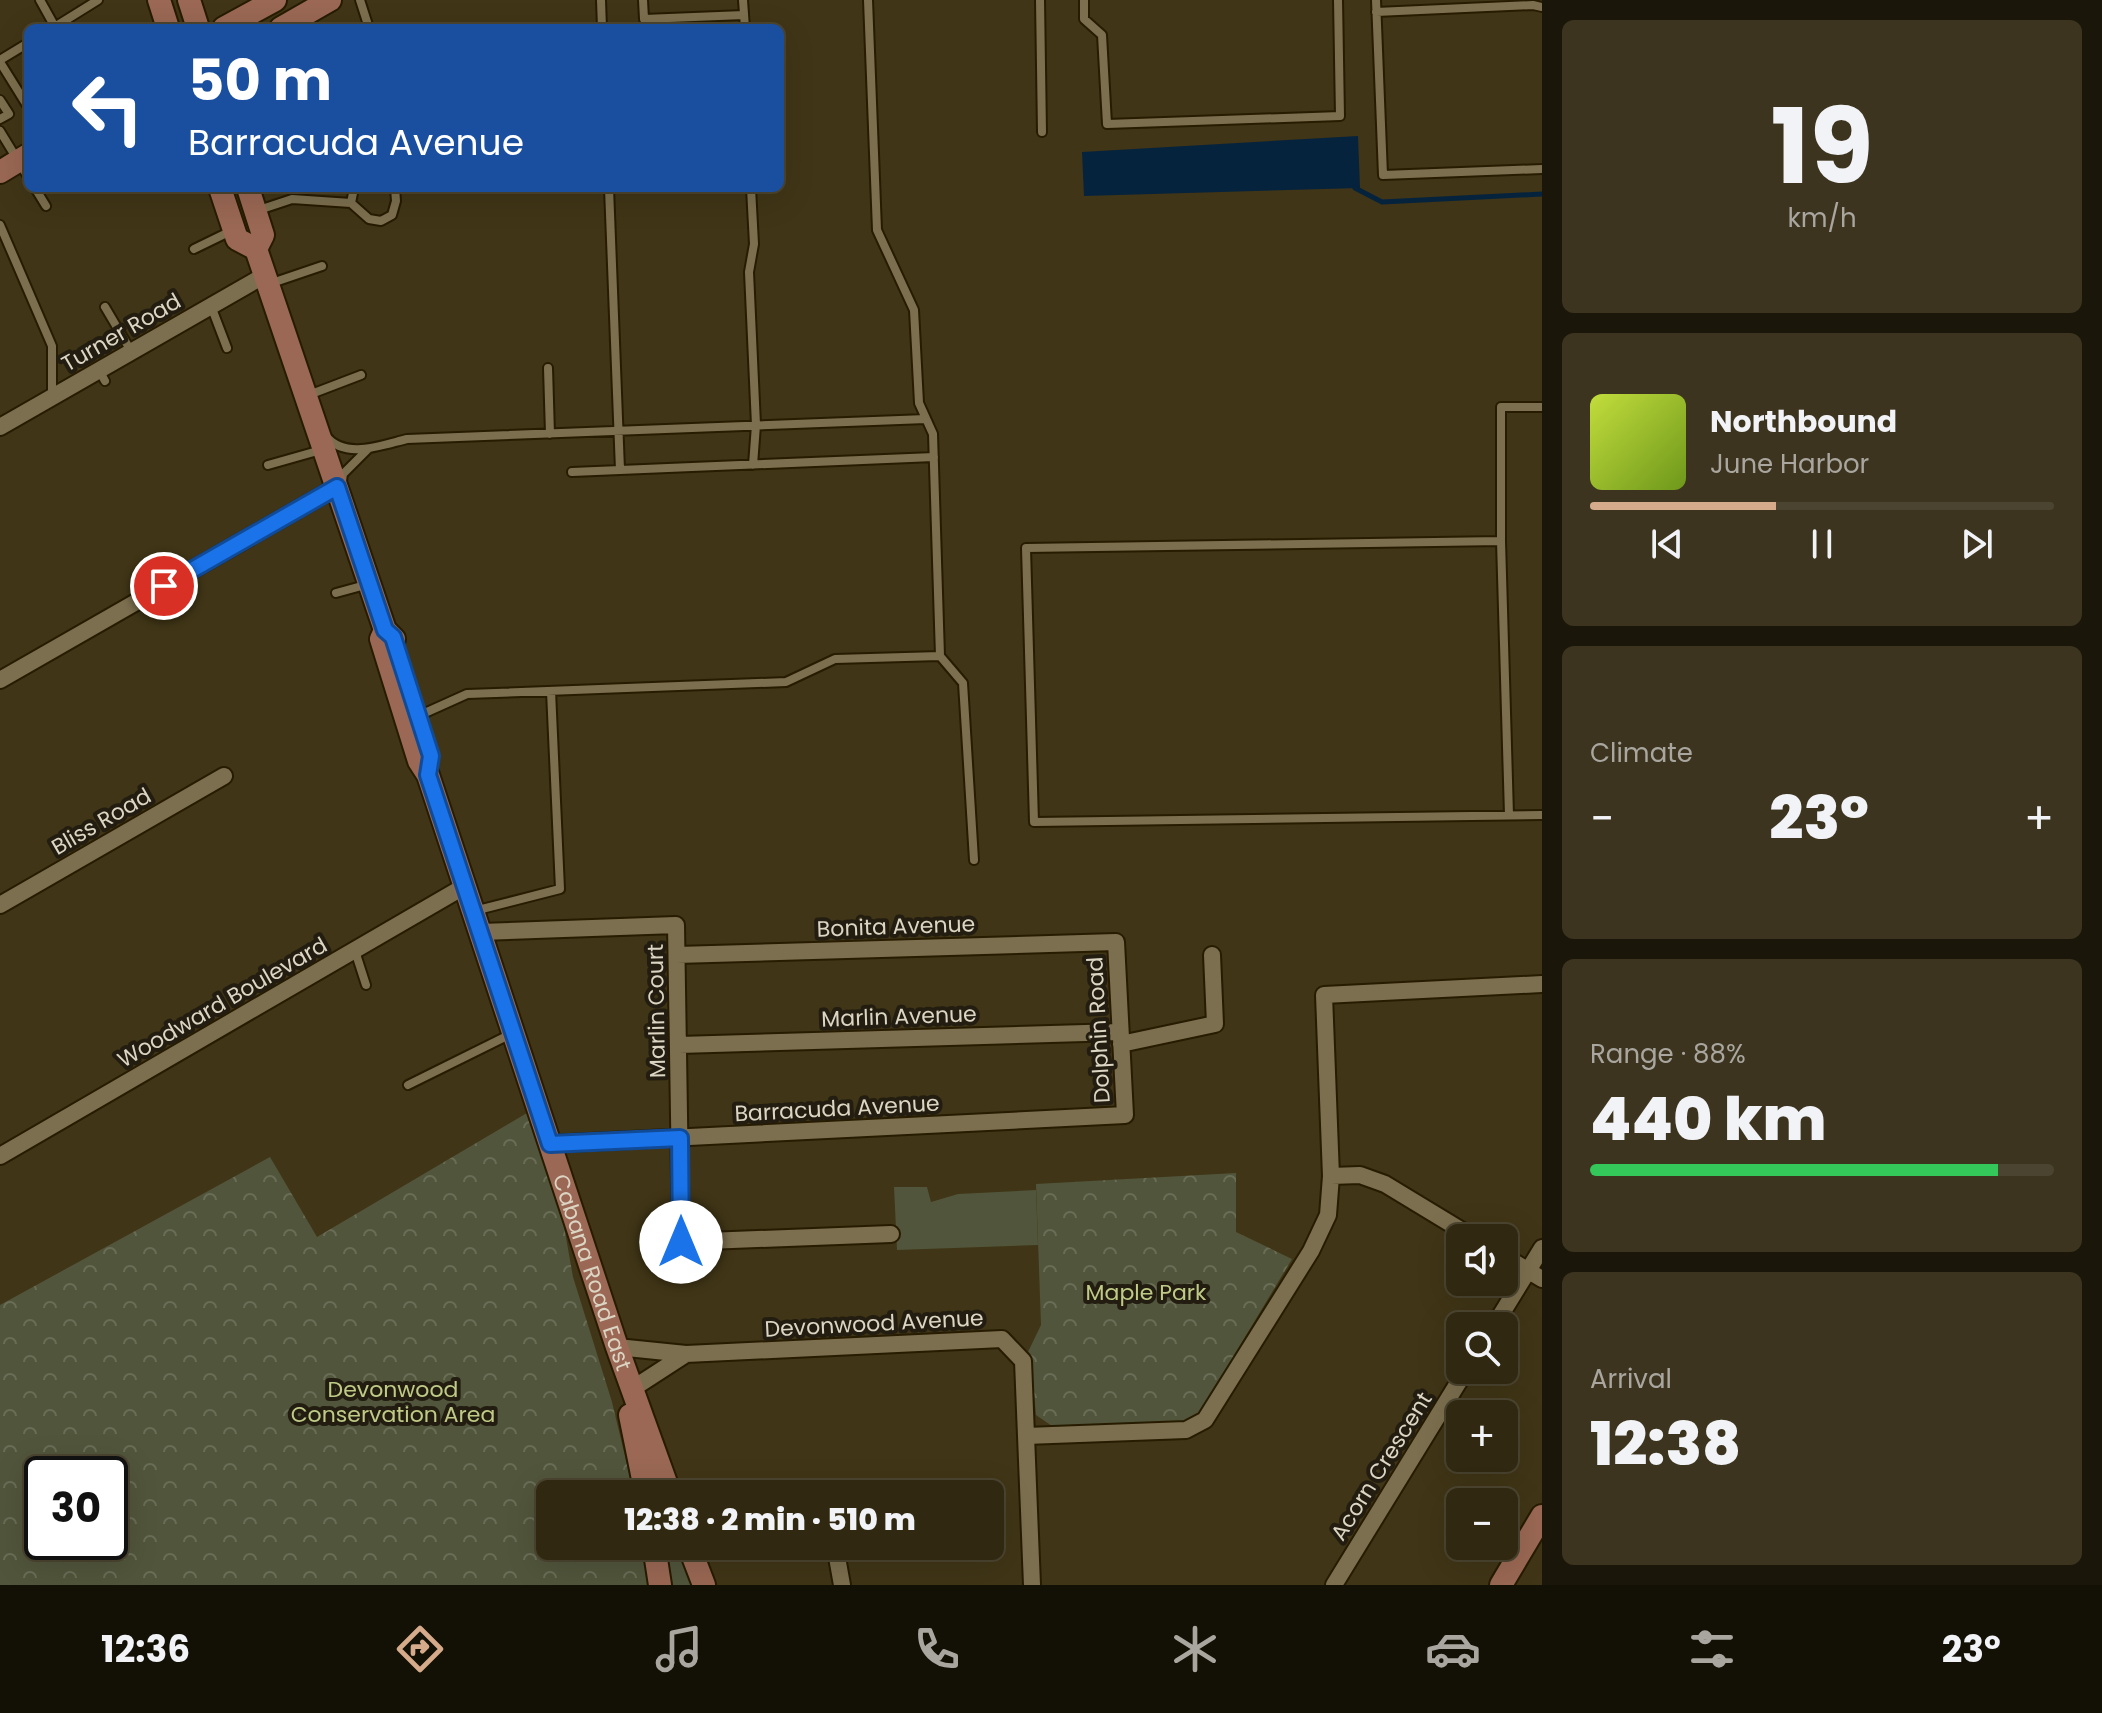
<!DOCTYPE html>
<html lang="en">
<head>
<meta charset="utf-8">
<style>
  :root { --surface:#302810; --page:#3c341e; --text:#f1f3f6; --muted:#a8a69f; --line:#4b4430; --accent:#d6ab8b }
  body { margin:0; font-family:Poppins,sans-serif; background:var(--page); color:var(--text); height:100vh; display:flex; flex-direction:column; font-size:30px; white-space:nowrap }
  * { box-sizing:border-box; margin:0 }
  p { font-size:26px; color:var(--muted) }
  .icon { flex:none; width:44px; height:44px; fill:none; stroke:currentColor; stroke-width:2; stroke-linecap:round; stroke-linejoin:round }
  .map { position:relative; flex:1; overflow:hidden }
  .details { display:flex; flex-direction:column; gap:20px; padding:20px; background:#1a1609; width:560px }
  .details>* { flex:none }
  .top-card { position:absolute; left:24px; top:24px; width:760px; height:168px; border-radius:12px; box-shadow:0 8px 32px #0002,0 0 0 2px var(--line); background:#1a4fa0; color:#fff; overflow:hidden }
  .tools { position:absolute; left:1446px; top:1224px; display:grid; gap:16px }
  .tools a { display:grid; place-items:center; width:72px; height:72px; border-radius:12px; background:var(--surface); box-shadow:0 8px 32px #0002,0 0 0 2px var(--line); font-size:40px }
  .speed { position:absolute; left:24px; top:1456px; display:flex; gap:16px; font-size:40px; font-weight:700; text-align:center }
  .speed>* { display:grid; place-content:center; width:104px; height:104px; border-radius:50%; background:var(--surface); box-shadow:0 8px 32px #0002,0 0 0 2px var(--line); line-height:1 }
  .speed .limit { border:4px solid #111; border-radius:12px; background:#fff; color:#111 }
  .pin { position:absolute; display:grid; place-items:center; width:68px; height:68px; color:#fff; margin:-34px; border:4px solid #fff; border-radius:50%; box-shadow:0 2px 8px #0007 }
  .me { position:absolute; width:88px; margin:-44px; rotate:0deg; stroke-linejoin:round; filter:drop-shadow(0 0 6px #0008) }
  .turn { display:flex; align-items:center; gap:28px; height:168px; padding:0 32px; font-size:36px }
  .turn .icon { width:104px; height:104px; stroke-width:2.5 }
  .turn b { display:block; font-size:56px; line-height:68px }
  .big { font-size:60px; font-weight:800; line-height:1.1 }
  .details .tile { flex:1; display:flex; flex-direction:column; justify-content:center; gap:12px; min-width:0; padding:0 28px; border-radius:12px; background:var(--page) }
  .details .dial { align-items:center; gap:0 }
  .dial b { font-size:104px; line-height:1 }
  .song { display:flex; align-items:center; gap:24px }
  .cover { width:96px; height:96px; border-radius:12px; background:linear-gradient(135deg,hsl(70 70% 55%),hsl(80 70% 35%)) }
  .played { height:8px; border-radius:4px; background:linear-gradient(90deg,var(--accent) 40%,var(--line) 40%) }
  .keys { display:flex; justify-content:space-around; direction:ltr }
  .heat { display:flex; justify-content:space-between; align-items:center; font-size:44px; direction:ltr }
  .charge { height:12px; border-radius:6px; background:linear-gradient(90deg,#34c759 88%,var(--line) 0) }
  .trip { position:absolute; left:536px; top:1480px; width:468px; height:80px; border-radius:12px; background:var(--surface); box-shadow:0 8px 32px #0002,0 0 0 2px var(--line); font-weight:800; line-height:80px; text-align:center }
  .dock { display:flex; height:128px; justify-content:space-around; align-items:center; background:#131006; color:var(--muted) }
  .dock .icon { width:56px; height:56px }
  .dock .current { color:var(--accent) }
  .dock b { font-size:36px; color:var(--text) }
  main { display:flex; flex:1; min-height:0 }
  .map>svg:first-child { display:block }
  .grass { fill:#51553b }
  .forest { fill:url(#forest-crowns); fill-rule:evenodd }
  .water { fill:#06233d }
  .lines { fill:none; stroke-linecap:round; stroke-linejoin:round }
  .stream { stroke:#06233d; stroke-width:5 }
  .service-casing { stroke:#271c00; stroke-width:12 }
  .minor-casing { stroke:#271c00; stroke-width:20 }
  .secondary-casing { stroke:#271c00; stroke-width:26 }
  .service { stroke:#7c6f4f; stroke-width:8 }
  .minor { stroke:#7c6f4f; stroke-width:16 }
  .secondary { stroke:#9a6854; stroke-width:22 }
  .route-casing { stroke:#114b97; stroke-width:20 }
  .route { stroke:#1a73e8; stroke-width:14 }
  .labels { text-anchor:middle; stroke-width:8; stroke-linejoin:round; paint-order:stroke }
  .street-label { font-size:22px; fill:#dcd5c3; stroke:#221d10 }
  .park-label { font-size:22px; fill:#bfca86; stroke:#221d10 }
</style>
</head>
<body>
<main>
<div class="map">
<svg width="1542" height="1585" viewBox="0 0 1542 1585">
  <defs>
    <pattern id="forest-crowns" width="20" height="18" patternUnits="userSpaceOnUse" patternTransform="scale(2)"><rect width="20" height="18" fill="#51553b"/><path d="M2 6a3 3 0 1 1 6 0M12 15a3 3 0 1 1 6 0" fill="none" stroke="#696d56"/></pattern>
  </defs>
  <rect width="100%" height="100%" fill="#403516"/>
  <path class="grass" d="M894,1187H927L931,1202L958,1194L1036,1190L1038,1245L897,1250Z
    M664,1546H680L693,1585H671Z"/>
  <path class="forest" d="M532,1110L558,1192L573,1277L612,1402L634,1494H550V1546H645L651,1585H0V1305L270,1157L317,1237ZM42,1474H110V1542H42Z
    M1236,1173V1232L1292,1259L1198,1415L1184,1422L1052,1426L1036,1415L1031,1358L1028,1352L1041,1325L1036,1184Z"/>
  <path class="water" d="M1358,136L1360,188L1084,196L1082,152Z"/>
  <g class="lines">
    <path class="stream" d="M1355,188L1382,202L1542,194"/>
    <g class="service-casing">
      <path id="service" d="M40,0L55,27
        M360,0L369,28
        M601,0L602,28
        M643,0L644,19L744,15
        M743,0L745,28
        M868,0L877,230L914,310L919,403L933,434L940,656
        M1040,0L1042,132
        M1084,0V19L1102,35L1107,124L1340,116L1338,0
        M1376,0L1383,175L1542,169
        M1376,12L1533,5L1542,7
        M53,28L98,0
        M0,60L28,43
        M0,62L28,107
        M0,100L9,114L0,119
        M0,131L28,177
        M35,188L46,206
        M609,188L620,470
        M751,188L754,244L749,272L756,425L753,465
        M351,203L369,219L381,221L392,215L396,201L395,188
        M256,211L292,199L351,203L354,188
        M0,225L52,346V397
        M194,249L233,230
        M269,284L322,266
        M211,306L227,348
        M105,307L131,351
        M548,368L550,434
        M99,370L105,381
        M306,396L361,375
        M1542,407H1501V541L1026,548L1034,822L1542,815
        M326,436C345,460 382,445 407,439L926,419
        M268,465L321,450
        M572,472L934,457
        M342,481L343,474L368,449
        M1501,541L1509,815
        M336,593L369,584
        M407,721L467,694L786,682L835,659L940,656L963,683L974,860
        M474,911L560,889L551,691
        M355,951L366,985
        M408,1085L513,1033"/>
    </g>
    <g class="minor-casing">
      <path id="minor" d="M0,427L265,275
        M0,680L337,487
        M0,905L224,776
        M480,932L676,925L681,1242L891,1234
        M1121,1044L1215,1024L1212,955
        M679,1045L1120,1032
        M550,1144L1125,1115L1116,942L677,955
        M0,1156L465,886
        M1331,1176L1360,1175L1385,1184L1474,1238
        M1504,1256L1542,1279
        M1494,1326L1542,1248
        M617,1347L686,1354L1002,1339L1023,1361L1032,1585
        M632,1389L686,1354
        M1026,1436L1186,1430L1205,1420L1311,1251L1328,1215L1331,1176L1324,995L1542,984
        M835,1546L842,1585
        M1334,1585L1466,1370"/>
    </g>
    <g class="secondary-casing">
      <g id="secondary">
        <path d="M159,0L168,28"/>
        <path d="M189,0L198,28"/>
        <path d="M224,28L275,0"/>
        <path d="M281,28L330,0"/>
        <path d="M0,172L28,155"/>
        <path d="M220,188L237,239L256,249L385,630L394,639"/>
        <path d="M248,188L263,235L256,249"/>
        <path id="s1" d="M385,630L381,639L419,761L428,775L617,1347L670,1494"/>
        <path d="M630,1415L646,1494"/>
        <path d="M654,1546L660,1585"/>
        <path d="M689,1546L704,1585"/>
        <path d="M1501,1585L1542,1516"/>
      </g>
    </g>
    <use href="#service" class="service"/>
    <use href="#minor" class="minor"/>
    <use href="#secondary" class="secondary"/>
  </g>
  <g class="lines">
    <g class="route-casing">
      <path id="route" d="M164,586L337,487L385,630L393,637L431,756L428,775L550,1144L680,1138L681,1242"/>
    </g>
    <use href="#route" class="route"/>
  </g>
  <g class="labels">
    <g class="street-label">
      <text transform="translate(121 332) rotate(-30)" y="8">Turner Road</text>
      <text transform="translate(101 821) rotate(-30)" y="8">Bliss Road</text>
      <text transform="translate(896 926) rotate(-2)" y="8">Bonita Avenue</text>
      <text transform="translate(222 1002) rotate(-30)" y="8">Woodward Boulevard</text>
      <text transform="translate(656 1011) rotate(-91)" y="8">Marlin Court</text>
      <text transform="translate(899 1016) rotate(-2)" y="8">Marlin Avenue</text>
      <text transform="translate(1098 1030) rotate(-93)" y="8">Dolphin Road</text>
      <text transform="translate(837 1108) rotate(-3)" y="8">Barracuda Avenue</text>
      <text dy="8" stroke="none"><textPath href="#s1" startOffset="678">Cabana Road East</textPath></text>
      <text transform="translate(874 1323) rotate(-3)" y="8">Devonwood Avenue</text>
      <text transform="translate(1381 1466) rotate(-58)" y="8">Acorn Crescent</text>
    </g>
    <g class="park-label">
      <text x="1146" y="1300">Maple Park</text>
      <text x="393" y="1397">Devonwood<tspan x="393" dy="25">Conservation Area</tspan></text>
    </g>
  </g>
</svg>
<div class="tools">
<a><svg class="icon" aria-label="sound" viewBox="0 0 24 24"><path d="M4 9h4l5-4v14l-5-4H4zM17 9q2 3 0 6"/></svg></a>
<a><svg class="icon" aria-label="search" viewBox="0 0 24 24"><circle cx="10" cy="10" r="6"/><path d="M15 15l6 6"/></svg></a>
<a>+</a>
<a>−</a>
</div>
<div class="speed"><div class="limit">30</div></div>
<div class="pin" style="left:164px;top:586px;background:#d93025"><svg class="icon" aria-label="arrive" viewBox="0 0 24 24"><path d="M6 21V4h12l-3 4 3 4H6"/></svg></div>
<svg class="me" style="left:681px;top:1242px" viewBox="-20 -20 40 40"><circle r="19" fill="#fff"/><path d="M0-13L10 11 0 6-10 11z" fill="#1a73e8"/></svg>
<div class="trip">12:38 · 2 min · 510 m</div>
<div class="top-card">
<div class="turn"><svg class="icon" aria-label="left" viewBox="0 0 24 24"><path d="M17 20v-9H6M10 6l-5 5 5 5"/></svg><div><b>50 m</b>Barracuda Avenue</div></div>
</div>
</div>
<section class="details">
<div class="tile dial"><b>19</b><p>km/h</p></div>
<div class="tile">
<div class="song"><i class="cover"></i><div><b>Northbound</b><p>June Harbor</p></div></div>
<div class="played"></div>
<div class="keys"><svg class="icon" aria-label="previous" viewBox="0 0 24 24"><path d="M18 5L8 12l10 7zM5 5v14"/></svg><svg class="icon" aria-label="pause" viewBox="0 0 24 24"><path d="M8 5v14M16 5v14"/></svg><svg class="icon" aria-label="next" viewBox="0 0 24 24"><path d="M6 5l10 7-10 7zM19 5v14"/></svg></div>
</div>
<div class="tile"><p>Climate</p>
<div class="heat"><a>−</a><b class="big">23°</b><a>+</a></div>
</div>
<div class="tile"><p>Range · 88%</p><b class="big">440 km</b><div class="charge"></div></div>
<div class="tile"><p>Arrival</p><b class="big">12:38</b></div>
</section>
</main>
<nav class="dock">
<b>12:36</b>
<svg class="icon current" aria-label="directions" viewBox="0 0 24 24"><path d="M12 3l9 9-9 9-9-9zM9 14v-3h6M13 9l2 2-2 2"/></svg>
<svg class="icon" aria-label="music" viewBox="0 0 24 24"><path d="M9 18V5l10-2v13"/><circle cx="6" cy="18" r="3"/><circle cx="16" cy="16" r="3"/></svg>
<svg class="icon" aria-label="phone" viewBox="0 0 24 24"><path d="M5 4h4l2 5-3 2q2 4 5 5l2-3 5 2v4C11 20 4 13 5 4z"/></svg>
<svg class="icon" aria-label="climate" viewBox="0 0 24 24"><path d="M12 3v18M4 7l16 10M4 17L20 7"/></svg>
<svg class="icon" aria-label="car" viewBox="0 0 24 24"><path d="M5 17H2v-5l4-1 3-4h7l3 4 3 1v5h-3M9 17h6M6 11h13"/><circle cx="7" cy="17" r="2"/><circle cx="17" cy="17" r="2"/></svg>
<svg class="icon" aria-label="filters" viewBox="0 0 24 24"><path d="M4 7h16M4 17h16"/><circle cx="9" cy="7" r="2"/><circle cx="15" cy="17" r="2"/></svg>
<b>23°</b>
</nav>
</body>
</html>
